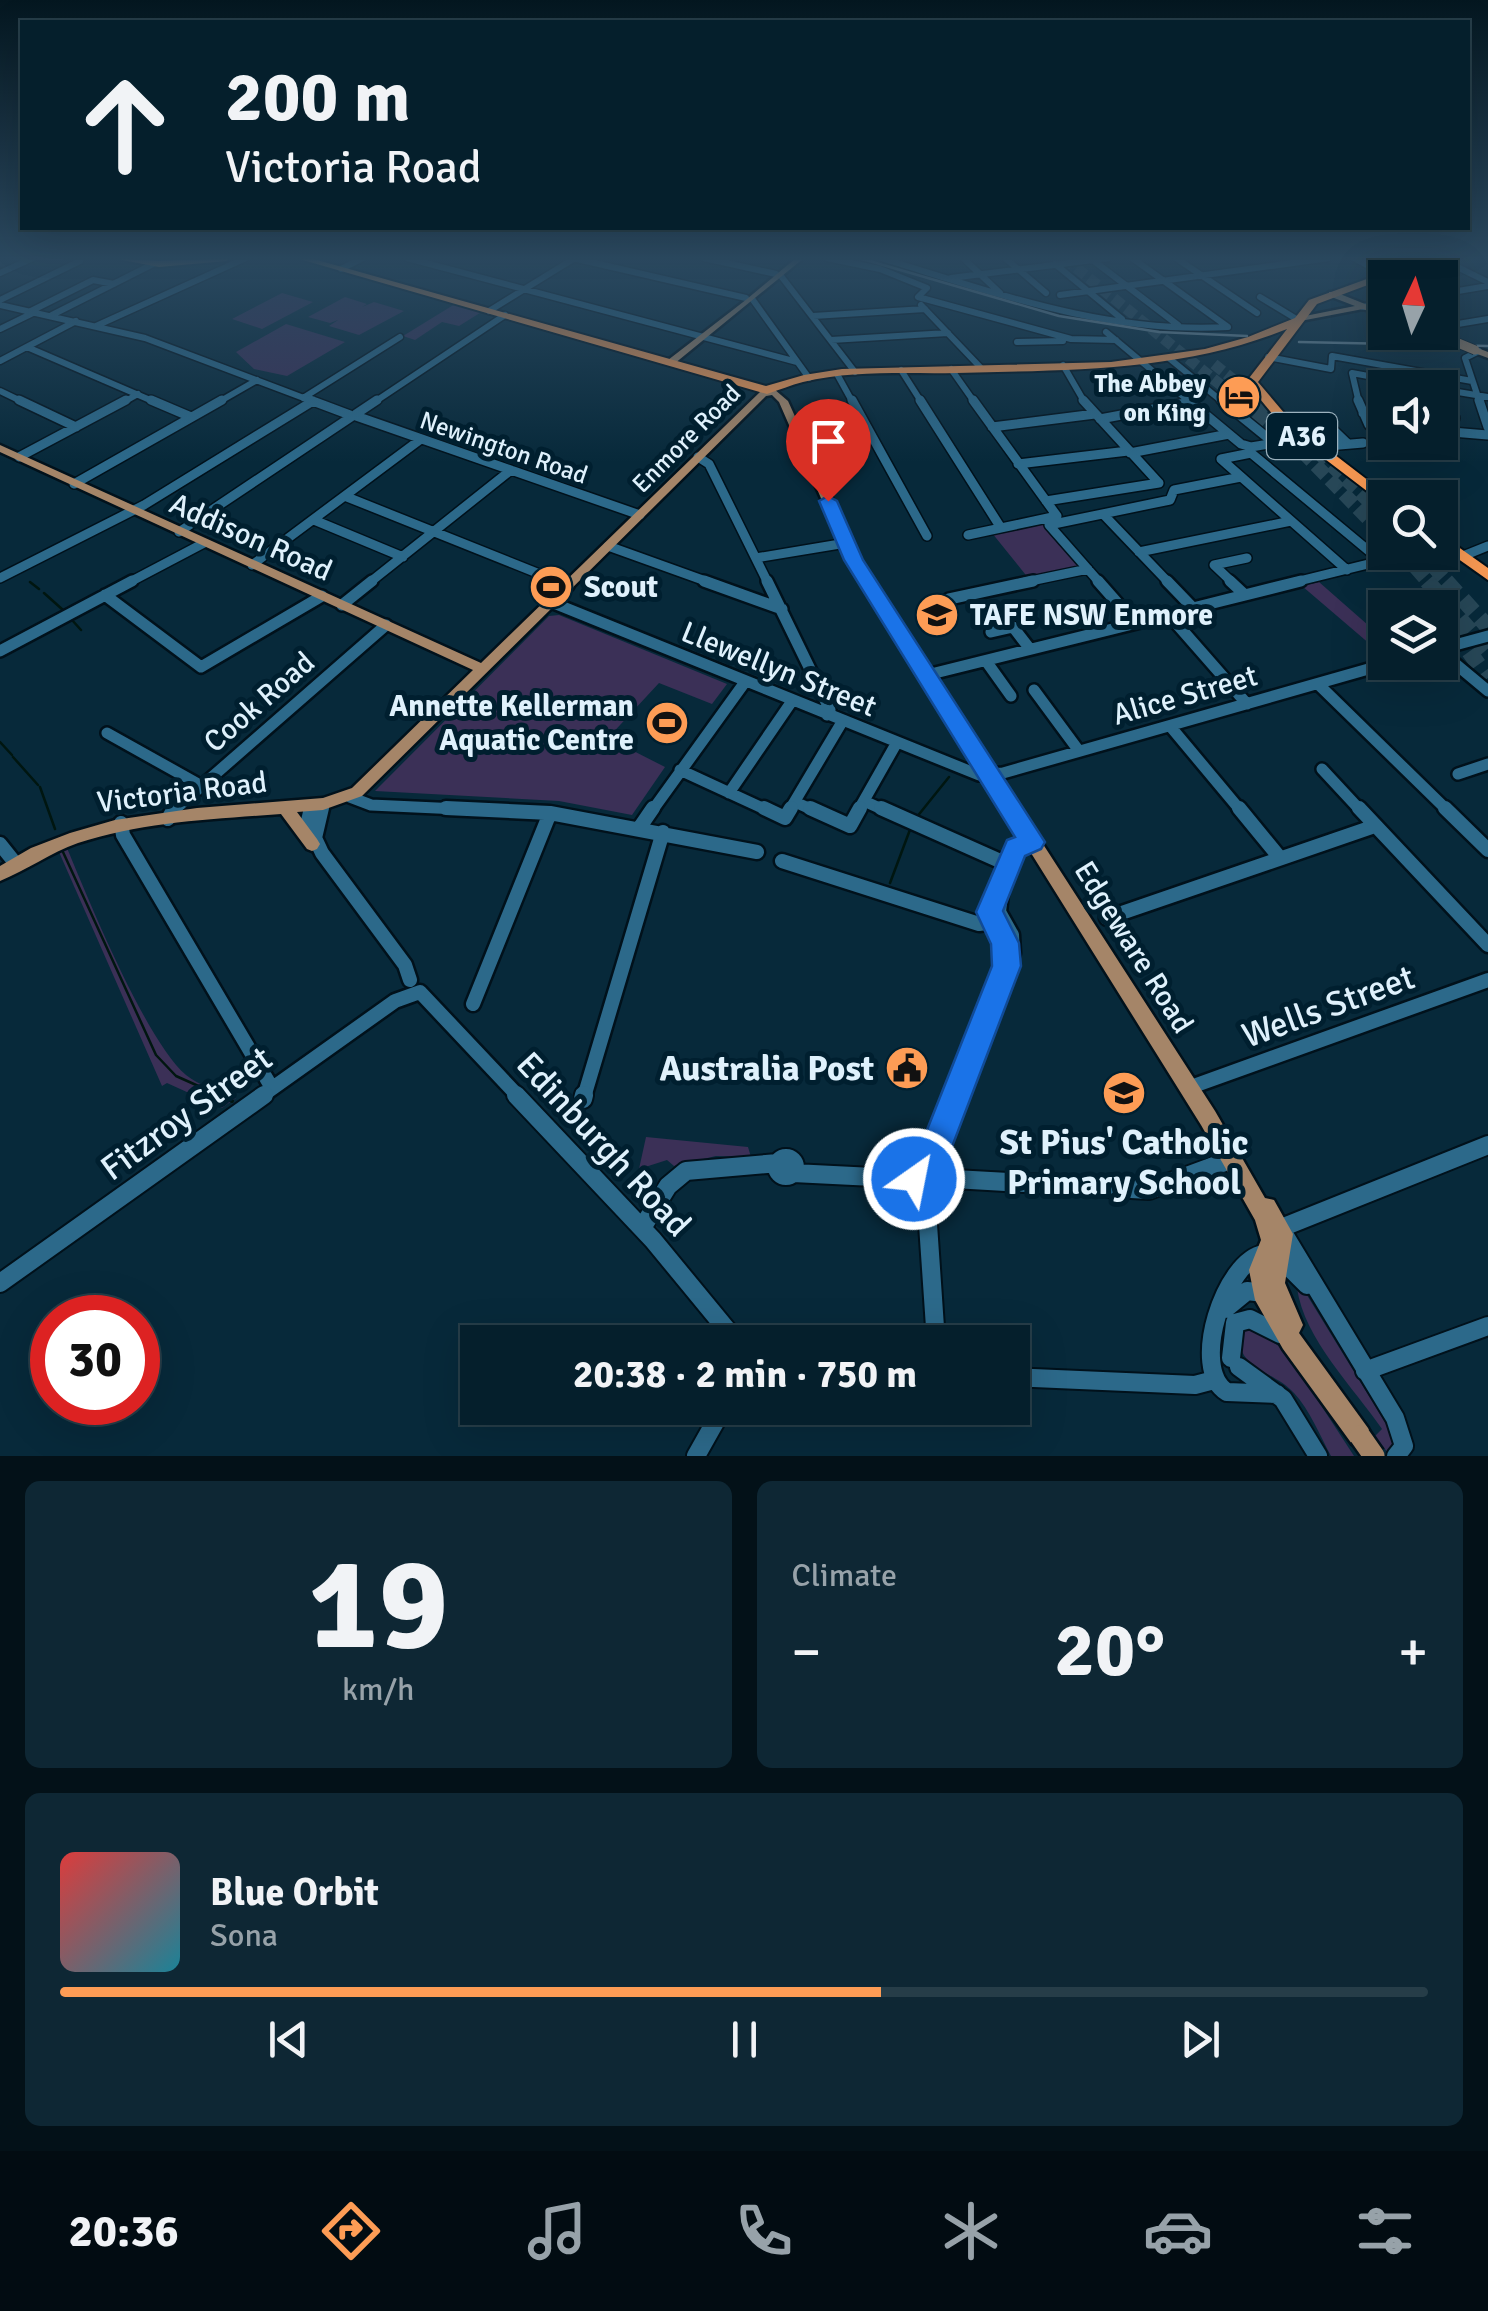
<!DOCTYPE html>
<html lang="en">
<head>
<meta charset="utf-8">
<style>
  :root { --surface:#051f2c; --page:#0e2734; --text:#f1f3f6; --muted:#97a2a9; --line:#263d48; --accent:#fd9c55 }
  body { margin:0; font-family:Signika,sans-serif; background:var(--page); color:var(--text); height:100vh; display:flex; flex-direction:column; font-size:38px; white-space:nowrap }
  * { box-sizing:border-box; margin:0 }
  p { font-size:32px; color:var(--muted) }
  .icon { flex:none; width:55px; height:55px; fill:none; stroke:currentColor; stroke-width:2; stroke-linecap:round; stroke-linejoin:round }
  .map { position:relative; height:1456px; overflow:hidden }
  .panel { display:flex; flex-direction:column; gap:25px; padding:25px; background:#031118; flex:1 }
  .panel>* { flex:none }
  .banner { position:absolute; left:20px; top:20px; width:1450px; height:210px; border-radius:0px; box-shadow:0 10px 40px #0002,0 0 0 2px var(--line); background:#051f2c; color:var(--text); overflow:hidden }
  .needle { width:65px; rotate:4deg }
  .tools { position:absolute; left:1368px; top:260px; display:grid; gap:20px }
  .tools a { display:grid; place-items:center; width:90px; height:90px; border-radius:0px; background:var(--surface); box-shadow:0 10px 40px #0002,0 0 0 2px var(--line); font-size:50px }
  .speed { position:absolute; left:30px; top:1295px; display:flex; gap:20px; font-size:50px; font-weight:700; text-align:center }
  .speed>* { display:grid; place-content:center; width:130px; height:130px; border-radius:50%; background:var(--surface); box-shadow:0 10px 40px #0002,0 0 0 2px var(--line); line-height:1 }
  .speed .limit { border:15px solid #d22; background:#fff; color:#111 }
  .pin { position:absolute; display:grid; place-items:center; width:85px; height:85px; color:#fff; margin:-102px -42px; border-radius:50% 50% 50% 0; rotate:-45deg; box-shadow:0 0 10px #0007 }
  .pin .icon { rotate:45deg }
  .me { position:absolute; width:110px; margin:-55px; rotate:33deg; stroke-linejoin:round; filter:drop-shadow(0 0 8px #0008) }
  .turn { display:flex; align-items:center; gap:35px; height:210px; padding:0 40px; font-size:45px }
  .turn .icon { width:130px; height:130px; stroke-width:2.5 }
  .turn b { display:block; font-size:70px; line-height:85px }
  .big { font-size:75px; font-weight:700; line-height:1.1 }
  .panel .widget { flex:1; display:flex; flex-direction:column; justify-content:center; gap:15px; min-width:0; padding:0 35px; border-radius:15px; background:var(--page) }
  .panel .dial { align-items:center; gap:0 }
  .dial b { font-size:130px; line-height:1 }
  .song { display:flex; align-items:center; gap:30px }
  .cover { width:120px; height:120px; border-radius:15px; background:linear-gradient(135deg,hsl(0 70% 55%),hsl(190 70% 35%)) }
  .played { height:10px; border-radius:5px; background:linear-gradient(90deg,var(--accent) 60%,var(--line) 60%) }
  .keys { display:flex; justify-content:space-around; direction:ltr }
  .heat { display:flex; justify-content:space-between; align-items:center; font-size:55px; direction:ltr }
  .panel .tiles { flex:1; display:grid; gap:25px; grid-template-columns:1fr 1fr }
  .widget:last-child { grid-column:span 2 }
  .trip { position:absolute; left:460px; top:1325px; width:570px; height:100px; border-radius:0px; background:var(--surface); box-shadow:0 10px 40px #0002,0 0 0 2px var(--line); font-weight:700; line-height:100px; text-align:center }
  .tabs { display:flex; height:160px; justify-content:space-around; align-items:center; background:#020c12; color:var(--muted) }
  .tabs .icon { width:70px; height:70px }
  .tabs .selected { color:var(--accent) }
  .tabs b { font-size:45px; color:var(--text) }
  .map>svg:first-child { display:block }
  .green { fill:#3b3057 }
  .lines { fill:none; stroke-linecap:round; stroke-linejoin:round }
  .stream-far1 { stroke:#001610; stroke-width:2.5 }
  .stream { stroke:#001610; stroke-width:4 }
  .highway-tunnel-far2 { stroke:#274757; stroke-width:11; stroke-dasharray:11 5; stroke-linecap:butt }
  .highway-tunnel-far1 { stroke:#274757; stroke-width:14; stroke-dasharray:14 6; stroke-linecap:butt }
  .highway-tunnel { stroke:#274757; stroke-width:16; stroke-dasharray:16 9; stroke-linecap:butt }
  .minor-far4-casing { stroke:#01111b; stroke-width:9 }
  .minor-far3-casing { stroke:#01111b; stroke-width:12 }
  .minor-far2-casing { stroke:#01111b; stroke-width:16 }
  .minor-far1-casing { stroke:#01111b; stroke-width:19 }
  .minor-casing { stroke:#01111b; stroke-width:22 }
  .major-casing { stroke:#01111b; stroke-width:5 }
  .highway-casing { stroke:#01111b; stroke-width:4 }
  .minor-far4 { stroke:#2c698a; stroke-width:6 }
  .minor-far3 { stroke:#2c698a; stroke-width:9 }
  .minor-far2 { stroke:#2c698a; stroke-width:11 }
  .minor-far1 { stroke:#2c698a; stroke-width:14 }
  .minor { stroke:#2c698a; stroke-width:18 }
  .major { fill:#a58568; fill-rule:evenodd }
  .highway { fill:#f59752; fill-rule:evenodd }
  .rail { stroke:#718b99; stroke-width:2.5 }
  .major-bridge-far1-casing { stroke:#01111b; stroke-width:11; stroke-linecap:butt }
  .major-bridge-casing { stroke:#01111b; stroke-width:26; stroke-linecap:butt }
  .major-bridge-far1 { stroke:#a58568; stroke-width:9 }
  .major-bridge { stroke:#a58568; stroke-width:21 }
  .route { fill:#1a73e8; stroke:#114b97; stroke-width:2.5 }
  .labels { text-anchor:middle; stroke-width:10; stroke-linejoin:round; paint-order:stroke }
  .far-poi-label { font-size:25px; font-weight:bold; fill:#dff1fc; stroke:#001f2f; text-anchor:end }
  .far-street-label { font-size:25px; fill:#dff1fc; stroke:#001f2f }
  .shield { fill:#001f2f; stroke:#9cb2be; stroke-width:2.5 }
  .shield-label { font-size:28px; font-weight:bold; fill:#dff1fc }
  .street-label { font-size:30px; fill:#dff1fc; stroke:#001f2f }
  .poi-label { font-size:30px; font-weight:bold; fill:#dff1fc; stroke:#001f2f; text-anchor:start }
  .near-street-label { font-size:35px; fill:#dff1fc; stroke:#001f2f }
  .near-poi-label { font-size:35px; font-weight:bold; fill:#dff1fc; stroke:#001f2f; text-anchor:end }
</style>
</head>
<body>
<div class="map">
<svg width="1488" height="1456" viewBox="0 0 1488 1456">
  <rect width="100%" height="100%" fill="#07293a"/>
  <path class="green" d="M282,293L313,302L262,329L232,319Z
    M345,297L367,304L362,307L374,302L404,311L359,335L329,326L338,320L330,323L308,317Z
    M455,304L483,311L459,326L442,322L415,340L403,336Z
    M286,324L345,342L287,376L254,369L236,352Z
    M1042,523L1081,567L1029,579L992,533Z
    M1319,582L1385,640V657L1302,586Z
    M559,615L727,684L712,704L659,683L608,738L665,767L632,815L559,801L375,791L549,616Z
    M67,848C89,901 146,1041 186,1075C199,1086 220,1091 236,1098L222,1108L167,1083L162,1086L59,852Z
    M646,1137L748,1147L751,1157L716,1156L674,1166L667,1160L639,1169Z
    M1302,1287L1391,1432L1395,1442L1388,1453L1375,1436L1382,1429C1354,1388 1304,1339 1297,1288Z
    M1247,1327L1259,1328L1260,1334L1285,1350L1354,1456H1331C1320,1436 1310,1410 1294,1393C1273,1370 1238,1371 1238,1332Z"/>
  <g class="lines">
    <path class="stream-far1" d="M30,582L39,589
      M44,593L63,610
      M72,620L81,630
      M0,742L12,755
      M13,757L38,785
      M40,787L55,829
      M916,818L949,777
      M63,852L156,1055L176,1076L223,1097
      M890,883L911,827"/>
    <path class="stream" d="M218,1095L232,1101"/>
    <path class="highway-tunnel-far2" d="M1064,258L1243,403
      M1214,364L1262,403"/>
    <path class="highway-tunnel-far1" d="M1240,400L1298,447L1385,536
      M1259,400L1272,411
      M1317,451L1385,517
      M1402,552L1429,583
      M1420,552L1448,583"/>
    <path class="highway-tunnel" d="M1427,581L1488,651
      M1446,581L1488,627
      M1440,611L1488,678"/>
    <g class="minor-far4-casing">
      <path id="minor-far4" d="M407,258L797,362
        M573,258L746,298
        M704,258L776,274
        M827,258L880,269L927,288L918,297
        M881,258C996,293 1106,334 1228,327L1132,258
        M963,258L1000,293
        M1005,258L1046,293
        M1090,258L1178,325
        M1176,258L1257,313
        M1354,258L1384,274
        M1439,258L1488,282
        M1055,264L1122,319
        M341,269L363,258
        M0,273L33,258
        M781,276L855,372
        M951,278L1109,258
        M1440,294L1488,286
        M1060,295L1329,258
        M918,297L1071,339L1116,340
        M1260,297L1298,320
        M0,300L80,261
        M753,300L809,378
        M0,305L145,338L317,403
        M921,305L981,368
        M1363,307L1385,302
        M31,311L93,280L114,284
        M489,311L575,258
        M52,315L153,264
        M813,316L925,309
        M96,326L246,258
        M1440,327L1488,319
        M0,329L35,312
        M1106,332L1191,403
        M831,340L948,333
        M1017,342L1063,341
        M27,347L157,403
        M1479,351L1465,358L1480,403
        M1268,357L1331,369L1332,356L1472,381
        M1170,359L1224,403
        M0,361L76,321
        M1063,365L1085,403
        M951,369L975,403
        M901,370L922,403
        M837,374L853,403
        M1440,389L1488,397
        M0,391L25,403
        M303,398L400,337
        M122,403L138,394
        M217,403L257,380
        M373,403L505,315
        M1359,403L1352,373L1433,388"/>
    </g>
    <g class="minor-far3-casing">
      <path id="minor-far3" d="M19,400L76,427
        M151,400L191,417
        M310,400L350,415
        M852,400L927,536
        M920,400L1001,528
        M1083,400L1159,483
        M1188,400L1241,444L1251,447L1305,438
        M1221,400L1274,443
        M1358,400L1369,425L1385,427
        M1479,400L1488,427
        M1363,413L1385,415
        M356,414L377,400
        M356,416L640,515
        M1440,417L1455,418
        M1100,419L1191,402
        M1322,419L1348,444
        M992,427L1095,414
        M1440,431L1488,435
        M1316,447L1363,443
        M1130,453L1229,434
        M19,457L126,400
        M698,457L709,464L768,583
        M1221,459L1251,453L1381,561
        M1221,459L1347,570
        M1018,464L1128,451
        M74,484L222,400
        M347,497L562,583
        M1046,501L1159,483
        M1103,514L1169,583
        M314,520L403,557
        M179,532L351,417
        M968,535L1057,516L973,400
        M608,546L711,583
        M1139,552L1291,521
        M1463,556L1488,546
        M756,558L846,543
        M252,565L421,439
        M0,578L144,505L313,401
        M128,583L204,543
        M369,583L511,470
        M1021,583L1088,569
        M1100,583L1049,525L1170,500L1174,490L1241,477
        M1233,583L1214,565L1247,558
        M1291,583L1417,552"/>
    </g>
    <g class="minor-far2-casing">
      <path id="minor-far2" d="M555,581L568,586
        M704,581L782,609
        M767,581L830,710L827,715
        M1098,581L1135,623
        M1167,581L1193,608L1301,581
        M1230,581L1245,595
        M105,595L201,667L322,596
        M551,602L979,775L1003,773L1393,662
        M342,605L372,581
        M943,605L949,599L1033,581
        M991,632L1013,627L1030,649
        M1440,649L1488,636
        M0,651L132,581
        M1440,651L1488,691
        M986,661L1011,696
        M927,675L1169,615L1247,704
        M1318,684L1448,811
        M1034,690L1079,751
        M1170,726L1241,811
        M107,733L200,785
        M1322,769L1361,811
        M680,770L769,811
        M1458,774L1488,764
        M729,793L792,701
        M350,797L371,805L502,811
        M864,801L886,811
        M795,802L815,811
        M173,811L386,625
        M311,811L312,805
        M321,811L323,804
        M652,811L745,682
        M789,811L842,722
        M858,811L896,744"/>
    </g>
    <g class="minor-far1-casing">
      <path id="minor-far1" d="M322,808L315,838L322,853L405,965L410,980
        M446,808L550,813L757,852
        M764,808L785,818L791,808
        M810,808L850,826L860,808
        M881,808L1009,865
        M1239,808L1280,858
        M1359,808L1488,945
        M1445,808L1488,850
        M168,819L174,808
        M121,823L123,835L272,1088
        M640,827L653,808
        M310,840L307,825L311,808
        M0,844L16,864
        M782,861L979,924L994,922
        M1107,918L1375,826
        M1007,966L1005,943L990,909L1015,848L1032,841
        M420,992L519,1097
        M473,1004L550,813
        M1188,1088L1488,980
        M260,1097L395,1001L420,992
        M584,1097L663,832
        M957,1097L1013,953L1012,935L999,912L1002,884"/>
    </g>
    <g class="minor-casing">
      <path id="minor" d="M516,1095L653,1240L737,1342
        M583,1099L584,1095
        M777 1167a9 9 0 1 1 18 0a9 9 0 1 1-18 0Z
        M928,1170L958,1095
        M793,1173L914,1179
        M936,1178L1149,1190L1230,1160
        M926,1195L936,1342
        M642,1228L668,1186L686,1171L778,1163
        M1281,1228L1488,1145
        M1285,1236L1395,1418L1404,1446L1396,1456
        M1264,1254C1225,1260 1189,1369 1227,1392L1277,1394
        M1281,1259L1307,1285
        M0,1283L264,1095
        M1225,1309L1247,1291L1264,1293
        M744,1342H759
        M1231,1358L1235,1323L1250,1319L1280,1334
        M1239,1367L1283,1399L1318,1456
        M1365,1371L1488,1326
        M1012,1377L1195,1385L1214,1380
        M696,1456L723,1408"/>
    </g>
    <g class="major-casing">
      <path id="major" d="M796,258H804L674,364H668V360L747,299Z
        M1329,292H1335L1385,312V317L1363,309L1295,322V318L1355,306L1329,296Z
        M1426,332H1439L1450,338L1446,341Z
        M1475,347L1488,352V358L1472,352V348Z
        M774,389L788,401L860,560L1215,1111L1265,1198L1274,1200L1293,1234L1285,1283L1303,1325L1299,1333L1368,1428L1372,1436L1368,1444L1360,1448L1352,1444L1283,1349L1255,1300L1249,1270L1261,1240L1255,1220L1201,1125L848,560L779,402L772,395L766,396L362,796L323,810L297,812L317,839L320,844L317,849L312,851L307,849L281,814C213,819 143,822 78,843C50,853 27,870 0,881V866L31,848L70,833L115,820L197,808L323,798L352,788L473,670L0,452V445L481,663L760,392Z"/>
    </g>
    <g class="highway-casing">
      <path id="highway" d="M112,258L159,261L231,258L226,261L159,267Z
        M296,258H310L766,386L804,375L842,369L1111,362L1205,349L1248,337L1295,318L1309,300L1375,276L1397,258H1408L1381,280L1317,304L1258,382L1291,421L1391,498H1385V502L1380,501L1283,427L1246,382L1287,329C1181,372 1069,370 956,373C906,374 853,370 803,382C791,385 779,390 767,394Z
        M1440,534L1488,568V580L1440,546Z"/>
    </g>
    <use href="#minor-far4" class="minor-far4"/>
    <use href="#minor-far3" class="minor-far3"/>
    <use href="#minor-far2" class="minor-far2"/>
    <use href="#minor-far1" class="minor-far1"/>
    <use href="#minor" class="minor"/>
    <use href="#major" class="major"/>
    <use href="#highway" class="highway"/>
    <path class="rail" d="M859,258L1059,316L1159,332L1247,336
      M1299,342L1488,346"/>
    <g class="major-bridge-far1-casing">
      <path id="major-bridge-far1" d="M1446,338L1475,350"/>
    </g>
    <g class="major-bridge-casing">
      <path id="major-bridge" d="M1360,1436L1374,1456"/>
    </g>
    <use href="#major-bridge-far1" class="major-bridge-far1"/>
    <use href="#major-bridge" class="major-bridge"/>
  </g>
  <linearGradient id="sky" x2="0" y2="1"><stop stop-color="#041720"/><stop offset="0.56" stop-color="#2b4960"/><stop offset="1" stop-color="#2b4960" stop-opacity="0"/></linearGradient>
  <rect width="1488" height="462" fill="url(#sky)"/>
  <path class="route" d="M828,496L837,501L863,560L1045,842L1041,849L1025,856L1003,911L1019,943L1021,966L939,1181L914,1195L902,1190L898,1179L905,1160L917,1155L992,966L991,944L976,912L1007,840L1015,837L844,560L819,501Z"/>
  <defs>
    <g id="hotel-disc" transform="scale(2.25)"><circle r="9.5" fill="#fd9c55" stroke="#001f2f"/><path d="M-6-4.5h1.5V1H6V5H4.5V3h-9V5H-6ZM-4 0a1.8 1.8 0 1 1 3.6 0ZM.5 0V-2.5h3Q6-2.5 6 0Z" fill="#111"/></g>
    <g id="stadium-disc" transform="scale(2.25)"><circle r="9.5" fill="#fd9c55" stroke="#001f2f"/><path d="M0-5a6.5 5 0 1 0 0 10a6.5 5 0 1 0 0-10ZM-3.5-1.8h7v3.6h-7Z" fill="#111"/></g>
    <g id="university-disc" transform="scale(2.25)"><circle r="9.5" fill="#fd9c55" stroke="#001f2f"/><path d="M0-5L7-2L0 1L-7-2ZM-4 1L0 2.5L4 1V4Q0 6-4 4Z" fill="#111"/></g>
    <g id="civic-disc" transform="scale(2.25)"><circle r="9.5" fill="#fd9c55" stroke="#001f2f"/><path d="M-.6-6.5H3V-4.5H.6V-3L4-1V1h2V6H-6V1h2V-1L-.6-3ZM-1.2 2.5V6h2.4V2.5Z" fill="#111"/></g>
    <g id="school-disc" transform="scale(2.25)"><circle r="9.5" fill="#fd9c55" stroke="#001f2f"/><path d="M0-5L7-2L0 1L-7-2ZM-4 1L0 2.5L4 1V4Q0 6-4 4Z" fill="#111"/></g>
  </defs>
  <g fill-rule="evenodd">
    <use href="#hotel-disc" x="1239" y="397"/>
    <use href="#stadium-disc" x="551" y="587"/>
    <use href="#university-disc" x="937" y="615"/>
    <use href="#stadium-disc" x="667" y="723"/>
    <use href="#civic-disc" x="907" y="1068"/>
    <use href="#school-disc" x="1124" y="1093"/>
  </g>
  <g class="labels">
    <g class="far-poi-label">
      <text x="1206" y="392">The Abbey<tspan x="1206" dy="29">on King</tspan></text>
    </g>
    <g class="far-street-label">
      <text transform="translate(686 438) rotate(-45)" y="9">Enmore Road</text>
      <text transform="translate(504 447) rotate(19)" y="9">Newington Road</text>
    </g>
    <rect class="shield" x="1267" y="413" width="70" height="46" rx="8"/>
    <g class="shield-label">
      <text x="1302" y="446">A36</text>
    </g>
    <g class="street-label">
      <text transform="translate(251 537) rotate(24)" y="10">Addison Road</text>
      <text transform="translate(779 669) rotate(22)" y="10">Llewellyn Street</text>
      <text transform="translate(1185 695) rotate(-16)" y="10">Alice Street</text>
      <text transform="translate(259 702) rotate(-41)" y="10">Cook Road</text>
      <text transform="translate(182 792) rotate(-7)" y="10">Victoria Road</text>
      <text transform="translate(1134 947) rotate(58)" y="10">Edgeware Road</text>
    </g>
    <g class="poi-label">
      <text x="584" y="597">Scout</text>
      <text x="970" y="625">TAFE NSW Enmore</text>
      <text x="634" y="716" text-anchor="end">Annette Kellerman<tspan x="634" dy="34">Aquatic Centre</tspan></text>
    </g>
    <g class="near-street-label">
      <text transform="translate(1328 1006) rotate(-20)" y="12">Wells Street</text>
      <text transform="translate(186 1113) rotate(-36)" y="12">Fitzroy Street</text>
      <text transform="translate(604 1144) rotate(47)" y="12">Edinburgh Road</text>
    </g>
    <g class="near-poi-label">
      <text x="874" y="1080">Australia Post</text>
      <text x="1124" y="1154" text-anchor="middle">St Pius' Catholic<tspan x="1124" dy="40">Primary School</tspan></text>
    </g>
  </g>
</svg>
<div class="tools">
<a><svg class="needle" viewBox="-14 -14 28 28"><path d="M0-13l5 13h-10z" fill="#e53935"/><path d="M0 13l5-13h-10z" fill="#97a2a9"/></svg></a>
<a><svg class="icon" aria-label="sound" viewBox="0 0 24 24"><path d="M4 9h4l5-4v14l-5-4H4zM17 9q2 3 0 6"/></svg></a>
<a><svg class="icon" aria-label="search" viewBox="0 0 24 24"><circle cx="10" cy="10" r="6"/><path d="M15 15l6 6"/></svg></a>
<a><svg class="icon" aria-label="layers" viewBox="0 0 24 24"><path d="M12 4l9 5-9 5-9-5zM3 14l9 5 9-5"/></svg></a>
</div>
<div class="speed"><div class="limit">30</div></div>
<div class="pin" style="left:828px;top:501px;background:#d93025"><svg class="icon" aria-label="arrive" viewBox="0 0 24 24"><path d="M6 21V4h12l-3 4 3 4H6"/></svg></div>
<svg class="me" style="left:914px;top:1179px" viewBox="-20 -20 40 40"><circle r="17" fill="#1a73e8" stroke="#fff" stroke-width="3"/><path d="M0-11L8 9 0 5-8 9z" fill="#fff"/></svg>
<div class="trip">20:38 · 2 min · 750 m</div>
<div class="banner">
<div class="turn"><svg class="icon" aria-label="ahead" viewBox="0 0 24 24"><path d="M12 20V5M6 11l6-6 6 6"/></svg><div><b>200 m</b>Victoria Road</div></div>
</div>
</div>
<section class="panel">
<div class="tiles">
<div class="widget dial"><b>19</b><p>km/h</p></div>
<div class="widget"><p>Climate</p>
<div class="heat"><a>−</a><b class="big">20°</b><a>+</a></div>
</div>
<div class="widget">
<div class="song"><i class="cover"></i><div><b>Blue Orbit</b><p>Sona</p></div></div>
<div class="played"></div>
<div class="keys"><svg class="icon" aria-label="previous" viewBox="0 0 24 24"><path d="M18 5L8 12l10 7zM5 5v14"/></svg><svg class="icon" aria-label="pause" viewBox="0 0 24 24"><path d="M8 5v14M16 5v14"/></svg><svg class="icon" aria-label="next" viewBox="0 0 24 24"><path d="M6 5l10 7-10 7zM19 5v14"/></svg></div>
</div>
</div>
</section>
<nav class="tabs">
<b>20:36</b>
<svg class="icon selected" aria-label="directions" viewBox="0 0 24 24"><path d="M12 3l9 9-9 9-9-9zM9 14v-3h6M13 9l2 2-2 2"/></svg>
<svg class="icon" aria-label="music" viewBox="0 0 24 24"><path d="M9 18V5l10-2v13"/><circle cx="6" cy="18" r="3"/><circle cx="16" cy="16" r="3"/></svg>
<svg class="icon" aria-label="phone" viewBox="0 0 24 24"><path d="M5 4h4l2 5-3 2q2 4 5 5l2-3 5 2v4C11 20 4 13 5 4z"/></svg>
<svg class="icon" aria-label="climate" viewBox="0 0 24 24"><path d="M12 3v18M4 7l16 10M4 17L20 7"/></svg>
<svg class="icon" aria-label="car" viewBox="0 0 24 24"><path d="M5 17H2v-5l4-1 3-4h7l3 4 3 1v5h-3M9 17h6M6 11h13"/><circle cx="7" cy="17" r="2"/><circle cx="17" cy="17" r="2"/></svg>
<svg class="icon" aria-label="filters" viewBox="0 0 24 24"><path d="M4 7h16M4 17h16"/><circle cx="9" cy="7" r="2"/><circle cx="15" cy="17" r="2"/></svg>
</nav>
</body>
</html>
